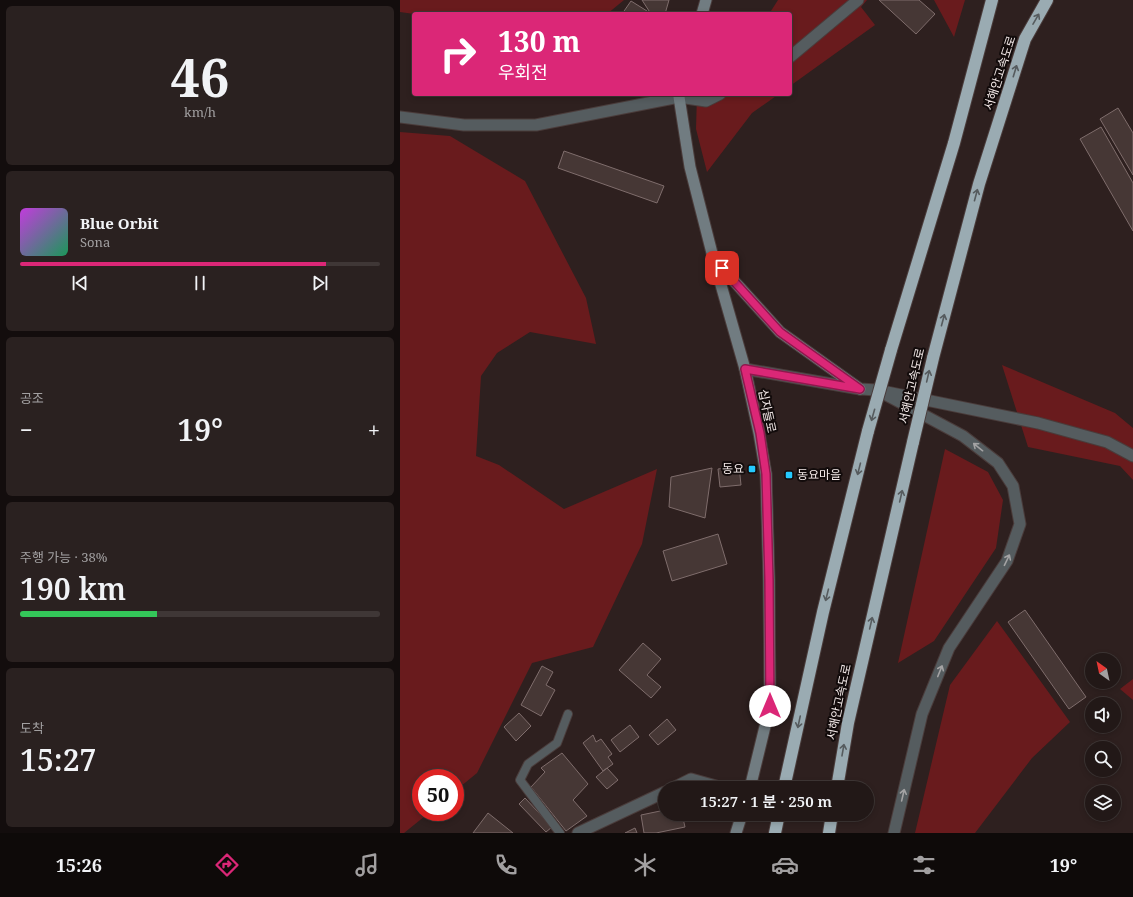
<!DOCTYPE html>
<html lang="ko">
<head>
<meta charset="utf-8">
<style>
  :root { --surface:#221817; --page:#2a2120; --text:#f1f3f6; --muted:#a2a0a1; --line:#3f3736; --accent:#db2777 }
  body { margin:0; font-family:"Noto Serif","Noto Sans KR",serif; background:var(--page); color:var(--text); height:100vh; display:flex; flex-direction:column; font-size:15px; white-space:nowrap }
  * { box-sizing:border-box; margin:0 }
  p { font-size:13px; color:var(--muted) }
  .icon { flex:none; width:22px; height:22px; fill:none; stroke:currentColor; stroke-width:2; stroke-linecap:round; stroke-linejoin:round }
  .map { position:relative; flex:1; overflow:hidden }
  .panel { display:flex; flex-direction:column; gap:6px; padding:6px; background:#130d0d; width:400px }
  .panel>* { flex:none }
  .banner { position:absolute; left:12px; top:12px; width:380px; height:84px; border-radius:4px; box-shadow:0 2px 6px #0003,0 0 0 1px var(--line); background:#db2777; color:#fff; overflow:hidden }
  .needle { width:26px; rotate:327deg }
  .buttons { position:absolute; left:685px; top:653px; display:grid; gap:8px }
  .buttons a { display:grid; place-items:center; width:36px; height:36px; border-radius:50%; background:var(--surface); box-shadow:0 2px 6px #0003,0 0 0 1px var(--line); font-size:20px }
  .speed { position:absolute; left:12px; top:769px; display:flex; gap:8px; font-size:20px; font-weight:700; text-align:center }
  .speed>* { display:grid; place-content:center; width:52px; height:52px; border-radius:50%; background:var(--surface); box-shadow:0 2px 6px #0003,0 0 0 1px var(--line); line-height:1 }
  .speed .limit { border:6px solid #d22; background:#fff; color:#111 }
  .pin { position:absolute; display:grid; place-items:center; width:34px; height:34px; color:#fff; margin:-17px; border-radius:8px; box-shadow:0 2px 6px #0006 }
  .me { position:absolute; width:44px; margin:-22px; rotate:0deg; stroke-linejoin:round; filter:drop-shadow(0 0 3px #0008) }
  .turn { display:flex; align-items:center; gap:14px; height:84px; padding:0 20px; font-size:18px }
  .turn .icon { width:52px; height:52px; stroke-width:2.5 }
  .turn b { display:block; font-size:28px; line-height:34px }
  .big { font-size:30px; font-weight:600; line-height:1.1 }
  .panel .widget { flex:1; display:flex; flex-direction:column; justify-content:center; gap:6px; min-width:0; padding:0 14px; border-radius:6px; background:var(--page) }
  .panel .dial { align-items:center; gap:0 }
  .dial b { font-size:52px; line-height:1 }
  .song { display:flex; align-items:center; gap:12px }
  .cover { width:48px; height:48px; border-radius:6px; background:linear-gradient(135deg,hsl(290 70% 55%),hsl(150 70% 35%)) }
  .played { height:4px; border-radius:2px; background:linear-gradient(90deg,var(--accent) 85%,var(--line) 85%) }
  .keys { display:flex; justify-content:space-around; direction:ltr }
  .heat { display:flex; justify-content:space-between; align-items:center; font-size:22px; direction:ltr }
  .charge { height:6px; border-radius:3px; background:linear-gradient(90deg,#34c759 38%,var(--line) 0) }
  .trip { position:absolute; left:258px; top:781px; width:216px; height:40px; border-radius:20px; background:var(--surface); box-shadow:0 2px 6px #0003,0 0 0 1px var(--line); font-weight:600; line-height:40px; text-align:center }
  .tabs { display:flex; height:64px; justify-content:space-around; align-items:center; background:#0e0a09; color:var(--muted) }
  .tabs .icon { width:28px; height:28px }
  .tabs .selected { color:var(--accent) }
  .tabs b { font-size:18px; color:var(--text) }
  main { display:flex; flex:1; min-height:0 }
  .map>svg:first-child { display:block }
  .green { fill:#691b1d }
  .building { fill:#463735; stroke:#7f6d6c }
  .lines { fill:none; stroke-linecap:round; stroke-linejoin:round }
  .service-casing { stroke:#4a3c3b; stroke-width:10 }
  .minor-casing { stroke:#4a3c3b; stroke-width:13 }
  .secondary-casing { stroke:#4a3c3b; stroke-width:13 }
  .motorway-casing { stroke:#4a3c3b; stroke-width:14 }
  .service { stroke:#555c5f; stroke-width:8 }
  .minor { stroke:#555c5f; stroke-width:11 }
  .secondary { stroke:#717c81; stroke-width:11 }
  .motorway { stroke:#9aabb2; stroke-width:12 }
  .motorway-bridge-casing { stroke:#4a3c3b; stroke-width:14; stroke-linecap:butt }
  .motorway-bridge { stroke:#9aabb2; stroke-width:12 }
  .oneway { stroke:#565b5e }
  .oneway2 { stroke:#a4a3a4 }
  .route-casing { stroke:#8e194d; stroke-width:10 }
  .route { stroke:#db2777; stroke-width:7 }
  .poi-dot { fill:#25c9fe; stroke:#120b0b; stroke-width:1.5 }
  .labels { text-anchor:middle; stroke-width:4; stroke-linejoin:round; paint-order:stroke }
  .street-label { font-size:12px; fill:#f4eae9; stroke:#120b0b }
  .poi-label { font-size:12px; fill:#f4eae9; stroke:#120b0b; text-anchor:end }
</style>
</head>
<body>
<main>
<section class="panel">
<div class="widget dial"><b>46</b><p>km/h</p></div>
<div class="widget">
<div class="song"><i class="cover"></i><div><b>Blue Orbit</b><p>Sona</p></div></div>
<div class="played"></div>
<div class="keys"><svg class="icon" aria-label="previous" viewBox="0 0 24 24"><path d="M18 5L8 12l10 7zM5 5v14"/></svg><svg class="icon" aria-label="pause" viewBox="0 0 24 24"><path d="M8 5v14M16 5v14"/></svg><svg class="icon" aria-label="next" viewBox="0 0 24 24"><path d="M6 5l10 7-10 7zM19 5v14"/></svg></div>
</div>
<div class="widget"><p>공조</p>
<div class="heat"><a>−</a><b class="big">19°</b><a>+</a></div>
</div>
<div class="widget"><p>주행 가능 · 38%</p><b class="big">190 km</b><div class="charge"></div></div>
<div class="widget"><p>도착</p><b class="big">15:27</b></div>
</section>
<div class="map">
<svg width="733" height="833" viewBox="0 0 733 833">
  <rect width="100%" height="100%" fill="#2e201f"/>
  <path class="green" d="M0,0H224L207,14H14L0,12Z
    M378,0H467L461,7L475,25L390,86V14H369Z
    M534,0H565L554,37Z
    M297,94H379L352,113L307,172L296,129Z
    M0,132L50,136L125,181L186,298L196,344L130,332L97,353L81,376L76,456L99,465L164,509L257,469L242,544L193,647L132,663L77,773L55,791V778H21V812H30L4,833H0Z
    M602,365L715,413L733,428V480L720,466L628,447Z
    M545,449L588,472L603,500L596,548L534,641L498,663Z
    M597,621L670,722L632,758L575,833H515L550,685Z
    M733,679V700L720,689Z"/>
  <path class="building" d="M242,0H269L265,14H251Z
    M479,0H519L535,14L516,34Z
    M231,1L247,11L244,14H222Z
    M718,108L733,133V175L700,119Z
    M701,127L733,183V231L680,139Z
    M164,151L264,186L257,203L158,168Z
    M339,466L341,485L320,487L318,469Z
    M312,468L305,518L269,507L271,477Z
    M318,534L327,564L272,581L263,551Z
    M625,610L686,697L669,709L608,622Z
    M243,643L261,659L247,675L261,687L251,698L219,670Z
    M142,666L153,672L146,685L155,690L141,716L121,705Z
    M119,713L131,726L116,741L104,727Z
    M267,719L276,730L258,745L249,735Z
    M230,725L239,737L220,752L211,740Z
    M193,735L196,742L201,739L212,754L208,757L213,764L203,771L183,743Z
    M162,753L188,784L173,800L187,816L166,831L131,787L145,772L141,768Z
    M207,768L218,780L207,789L196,777Z
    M125,798L152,827L146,832L119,804Z
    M265,810V814H282L285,827L256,833H244L241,815Z
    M88,813L113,833H73Z
    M235,828L237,833H225Z"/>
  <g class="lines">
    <g class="service-casing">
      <path id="service" d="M160,833L120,780L128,764L157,743L168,714"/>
    </g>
    <g class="minor-casing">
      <path id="minor" d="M390,57L458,0
        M0,117L64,125H136L279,97L306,101L320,94
        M345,369L460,389L477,390L638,423L707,442L733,456
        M477,390L563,436L598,463L613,486L620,524L607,561L549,648L522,714L494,833
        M273,788L291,779L323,788
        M178,833L265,792"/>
    </g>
    <g class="secondary-casing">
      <path id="secondary" d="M302,14L306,0
        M280,94L279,97L290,167L313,257L345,369L359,433L366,474L369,580L370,706L350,788
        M315,260L380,332L460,389
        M336,833L342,814"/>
    </g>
    <g class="motorway-casing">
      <path id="motorway" d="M491,350L554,143L592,0
        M533,358L579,184L625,39L647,0
        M384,788L423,612L468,431
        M437,788L448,723L513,442
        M375,833L379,814
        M429,833L432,814"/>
    </g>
    <use href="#service" class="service"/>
    <use href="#minor" class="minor"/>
    <use href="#secondary" class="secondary"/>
    <use href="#motorway" class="motorway"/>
    <g class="motorway-bridge-casing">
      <path id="motorway-bridge" d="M468,431L491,350
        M513,442L533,358"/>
    </g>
    <use href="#motorway-bridge" class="motorway-bridge"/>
  </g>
  <defs><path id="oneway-shaft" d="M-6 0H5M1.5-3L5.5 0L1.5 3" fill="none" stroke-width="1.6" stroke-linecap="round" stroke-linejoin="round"/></defs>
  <g class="oneway">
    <use href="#oneway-shaft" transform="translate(636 19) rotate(-60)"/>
    <use href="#oneway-shaft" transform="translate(615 71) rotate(-73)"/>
    <use href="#oneway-shaft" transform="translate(576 195) rotate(-75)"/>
    <use href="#oneway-shaft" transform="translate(543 320) rotate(-75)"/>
    <use href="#oneway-shaft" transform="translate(528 376) rotate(-77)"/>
    <use href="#oneway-shaft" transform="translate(473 415) rotate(106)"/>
    <use href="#oneway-shaft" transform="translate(459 469) rotate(104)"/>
    <use href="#oneway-shaft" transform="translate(501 496) rotate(-77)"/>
    <use href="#oneway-shaft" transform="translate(427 595) rotate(104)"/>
    <use href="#oneway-shaft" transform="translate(471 623) rotate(-77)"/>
    <use href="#oneway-shaft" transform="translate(399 722) rotate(102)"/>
    <use href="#oneway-shaft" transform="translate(443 750) rotate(-80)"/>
  </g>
  <g class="oneway2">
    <use href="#oneway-shaft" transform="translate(578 447) rotate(-141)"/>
    <use href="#oneway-shaft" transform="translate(607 560) rotate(-64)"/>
    <use href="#oneway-shaft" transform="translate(540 671) rotate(-68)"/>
    <use href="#oneway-shaft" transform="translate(503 795) rotate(-77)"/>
  </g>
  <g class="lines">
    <g class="route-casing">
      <path id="route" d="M322,268L380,332L460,389L345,369L360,433L366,474L369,580L370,706"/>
    </g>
    <use href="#route" class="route"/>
  </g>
  <g class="poi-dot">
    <rect x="348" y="465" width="8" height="8" rx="2"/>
    <rect x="385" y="471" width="8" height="8" rx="2"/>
  </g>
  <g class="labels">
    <g class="street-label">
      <text transform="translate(600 73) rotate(-72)" y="4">서해안고속도로</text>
      <text transform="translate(512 386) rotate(-77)" y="4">서해안고속도로</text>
      <text transform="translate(367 411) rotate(78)" y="4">십자들로</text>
      <text transform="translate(439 702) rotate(-78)" y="4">서해안고속도로</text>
    </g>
    <g class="poi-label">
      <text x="344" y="473">동요</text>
      <text x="397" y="479" text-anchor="start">동요마을</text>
    </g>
  </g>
</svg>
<div class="buttons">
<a><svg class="needle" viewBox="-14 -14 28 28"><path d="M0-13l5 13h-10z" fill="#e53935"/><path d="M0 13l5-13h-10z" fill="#a2a0a1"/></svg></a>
<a><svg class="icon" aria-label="sound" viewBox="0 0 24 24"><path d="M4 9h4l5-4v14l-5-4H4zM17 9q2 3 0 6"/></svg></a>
<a><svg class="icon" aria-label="search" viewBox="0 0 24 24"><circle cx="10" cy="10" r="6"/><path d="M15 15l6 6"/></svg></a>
<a><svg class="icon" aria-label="layers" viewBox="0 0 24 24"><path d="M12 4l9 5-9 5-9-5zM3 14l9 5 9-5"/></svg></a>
</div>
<div class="speed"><div class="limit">50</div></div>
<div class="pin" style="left:322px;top:268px;background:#d93025"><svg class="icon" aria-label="arrive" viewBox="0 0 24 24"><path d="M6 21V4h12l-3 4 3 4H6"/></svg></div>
<svg class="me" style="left:370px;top:706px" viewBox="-20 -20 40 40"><circle r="19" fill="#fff"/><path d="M0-13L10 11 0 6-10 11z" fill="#db2777"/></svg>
<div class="trip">15:27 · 1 분 · 250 m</div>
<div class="banner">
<div class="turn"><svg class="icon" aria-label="right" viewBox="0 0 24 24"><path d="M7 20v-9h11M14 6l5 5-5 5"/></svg><div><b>130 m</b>우회전</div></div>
</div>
</div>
</main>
<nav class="tabs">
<b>15:26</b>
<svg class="icon selected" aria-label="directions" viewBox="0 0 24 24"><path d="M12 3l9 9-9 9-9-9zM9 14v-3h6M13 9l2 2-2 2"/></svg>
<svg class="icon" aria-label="music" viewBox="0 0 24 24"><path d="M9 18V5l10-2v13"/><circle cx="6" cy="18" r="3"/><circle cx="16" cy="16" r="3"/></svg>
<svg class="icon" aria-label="phone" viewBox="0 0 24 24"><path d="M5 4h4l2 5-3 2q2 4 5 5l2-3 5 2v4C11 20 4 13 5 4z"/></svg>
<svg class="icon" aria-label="climate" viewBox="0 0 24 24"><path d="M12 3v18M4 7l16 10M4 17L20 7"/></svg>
<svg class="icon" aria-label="car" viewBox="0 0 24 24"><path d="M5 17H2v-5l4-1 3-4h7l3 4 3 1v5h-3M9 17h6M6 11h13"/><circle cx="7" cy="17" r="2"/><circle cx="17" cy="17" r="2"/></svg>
<svg class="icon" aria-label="filters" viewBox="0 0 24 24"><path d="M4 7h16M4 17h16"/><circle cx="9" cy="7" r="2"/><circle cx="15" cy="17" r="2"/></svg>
<b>19°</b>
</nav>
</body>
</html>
